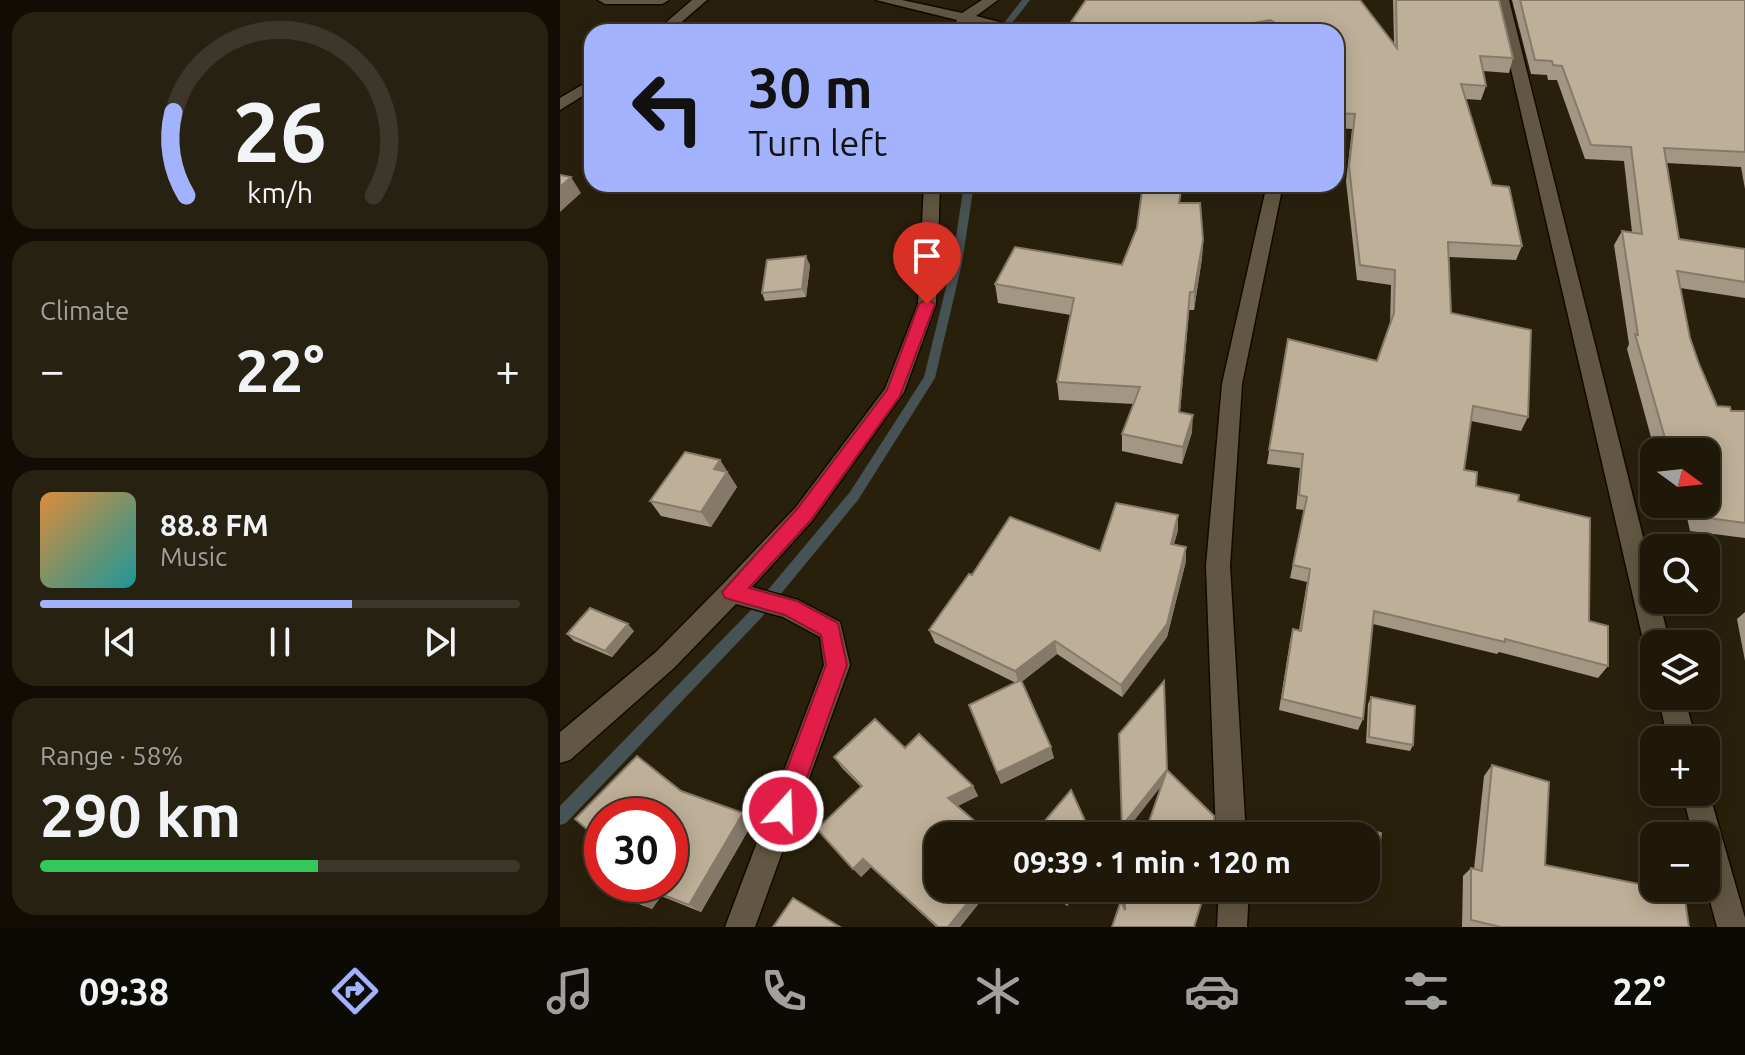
<!DOCTYPE html>
<html lang="en">
<head>
<meta charset="utf-8">
<style>
  :root { --surface:#1f1809; --page:#272112; --text:#f1f3f6; --muted:#a1a09c; --line:#3c372a; --accent:#a2b2fd }
  body { margin:0; font-family:Ubuntu,sans-serif; background:var(--page); color:var(--text); height:100vh; display:flex; flex-direction:column; font-size:30px; white-space:nowrap }
  * { box-sizing:border-box; margin:0 }
  p { font-size:26px; color:var(--muted) }
  .icon { flex:none; width:44px; height:44px; fill:none; stroke:currentColor; stroke-width:2; stroke-linecap:round; stroke-linejoin:round }
  .map { position:relative; flex:1; overflow:hidden }
  .side { display:flex; flex-direction:column; gap:12px; padding:12px; background:#110d05; width:560px }
  .side>* { flex:none }
  .guide { position:absolute; left:24px; top:24px; width:760px; height:168px; border-radius:24px; box-shadow:0 4px 20px #0003,0 0 0 2px var(--line); background:#a2b2fd; color:#111; overflow:hidden }
  .needle { width:52px; rotate:105deg }
  .tools { position:absolute; left:1080px; top:438px; display:grid; gap:16px }
  .tools a { display:grid; place-items:center; width:80px; height:80px; border-radius:16px; background:var(--surface); box-shadow:0 4px 20px #0003,0 0 0 2px var(--line); font-size:40px }
  .speed { position:absolute; left:24px; top:798px; display:flex; gap:16px; font-size:40px; font-weight:700; text-align:center }
  .speed>* { display:grid; place-content:center; width:104px; height:104px; border-radius:50%; background:var(--surface); box-shadow:0 4px 20px #0003,0 0 0 2px var(--line); line-height:1 }
  .speed .limit { border:12px solid #d22; background:#fff; color:#111 }
  .pin { position:absolute; display:grid; place-items:center; width:68px; height:68px; color:#fff; margin:-82px -34px; border-radius:50% 50% 50% 0; rotate:-45deg; box-shadow:0 0 8px #0007 }
  .pin .icon { rotate:45deg }
  .me { position:absolute; width:88px; margin:-44px; rotate:20deg; stroke-linejoin:round; filter:drop-shadow(0 0 6px #0008) }
  .turn { display:flex; align-items:center; gap:28px; height:168px; padding:0 32px; font-size:36px }
  .turn .icon { width:104px; height:104px; stroke-width:2.5 }
  .turn b { display:block; font-size:56px; line-height:68px }
  .big { font-size:60px; font-weight:700; line-height:1.1 }
  .side .card { flex:1; display:flex; flex-direction:column; justify-content:center; gap:12px; min-width:0; padding:0 28px; border-radius:24px; background:var(--page) }
  .side .dial { align-items:center; gap:0 }
  .dial svg { height:208px; overflow:visible; fill:none; stroke:var(--line); stroke-width:7; stroke-linecap:round; text-anchor:middle }
  .dial text { fill:var(--text); stroke:none }
  .song { display:flex; align-items:center; gap:24px }
  .cover { width:96px; height:96px; border-radius:12px; background:linear-gradient(135deg,hsl(30 70% 55%),hsl(180 70% 35%)) }
  .played { height:8px; border-radius:4px; background:linear-gradient(90deg,var(--accent) 65%,var(--line) 65%) }
  .keys { display:flex; justify-content:space-around; direction:ltr }
  .heat { display:flex; justify-content:space-between; align-items:center; font-size:44px; direction:ltr }
  .charge { height:12px; border-radius:6px; background:linear-gradient(90deg,#34c759 58%,var(--line) 0) }
  .trip { position:absolute; left:364px; top:822px; width:456px; height:80px; border-radius:24px; background:var(--surface); box-shadow:0 4px 20px #0003,0 0 0 2px var(--line); font-weight:700; line-height:80px; text-align:center }
  .menu { display:flex; height:128px; justify-content:space-around; align-items:center; background:#0c0a04; color:var(--muted) }
  .menu .icon { width:56px; height:56px }
  .menu .on { color:var(--accent) }
  .menu b { font-size:36px; color:var(--text) }
  main { display:flex; flex:1; min-height:0 }
  .map>svg:first-child { display:block }
  .lines { fill:none; stroke-linecap:round; stroke-linejoin:round }
  .stream { fill:#475254; fill-rule:evenodd }
  .minor-casing { stroke:#120900; stroke-width:3 }
  .minor { fill:#625742; fill-rule:evenodd }
  .wall { fill:#a39683 }
  .shaded-wall { fill:#857a6a }
  .building { fill:#beaf98; stroke:#857a6a; stroke-width:2 }
  .route { fill:#e11d48; stroke:#92132f; stroke-width:2 }
</style>
</head>
<body>
<main>
<section class="side">
<div class="card dial"><svg viewBox="0 0 100 80">
<path d="M14 69A42 42 0 1 1 86 69"/>
<path d="M14 69A42 42 0 0 1 9 37" stroke="#a2b2fd"/>
<text x="50" y="56" font-size="32" font-weight="700">26</text>
<text x="50" y="72" font-size="11">km/h</text>
</svg></div>
<div class="card"><p>Climate</p>
<div class="heat"><a>−</a><b class="big">22°</b><a>+</a></div>
</div>
<div class="card">
<div class="song"><i class="cover"></i><div><b>88.8 FM</b><p>Music</p></div></div>
<div class="played"></div>
<div class="keys"><svg class="icon" aria-label="previous" viewBox="0 0 24 24"><path d="M18 5L8 12l10 7zM5 5v14"/></svg><svg class="icon" aria-label="pause" viewBox="0 0 24 24"><path d="M8 5v14M16 5v14"/></svg><svg class="icon" aria-label="next" viewBox="0 0 24 24"><path d="M6 5l10 7-10 7zM19 5v14"/></svg></div>
</div>
<div class="card"><p>Range · 58%</p><b class="big">290 km</b><div class="charge"></div></div>
</section>
<div class="map">
<svg width="1185" height="927" viewBox="0 0 1185 927">
  <rect width="100%" height="100%" fill="#29200c"/>
  <g class="lines">
    <path class="stream" d="M462,0H470L445,32H437Z
      M404,184H414L402,263L375,378L298,500L201,618L6,823L0,825V806L191,610L290,492L364,377L392,263Z"/>
    <g class="minor-casing">
      <path id="minor" d="M38,0H109L102,4H45Z
        M132,0H147L110,32H95Z
        M316,0H342L402,13L422,0H438L416,16L479,32H453L410,23L406,32H392L397,20Z
        M935,0H949L1094,581V600H1099L1110,644H1094V654L1088,652L1084,644Z
        M32,79V90L0,110V98Z
        M364,184H380L376,304L344,392L252,521L192,587L238,600L280,622L290,665L195,927H165L264,665L260,637L223,617L176,604L114,668L10,760L0,763V732L96,652L163,584L236,507L325,389L358,304Z
        M707,184H723L682,384L670,566L686,836H656L646,566L662,384Z
        M1098,696H1124L1136,740H1108Z
        M1146,782L1185,918V927H1157L1146,886V836H1133L1122,792H1146Z
        M659,888H689L687,927H657Z"/>
    </g>
    <use href="#minor" class="minor"/>
  </g>
  <path class="wall" d="M800,0L834,43L833,0H939L953,58L949,73L923,71L926,86L921,100L905,99L932,185L962,246L956,260L889,257L891,313L968,417L961,431L911,421L904,470L916,486L958,501L1029,621L1048,666L1038,678L939,652L937,654L813,624L803,719L798,730L719,710L730,641L733,629L739,630L747,582L730,578L744,510L736,509L740,468L707,464L728,339L817,361L830,325L831,285L797,280L786,181L792,129L776,128V32H511V22Z
    M952,0H1185V189L1181,167L1106,163L1119,239L1185,249V298L1120,288L1130,338L1139,364L1157,406L1171,411H1185V538L1130,531L1124,504H1146V452H1095L1067,349L1069,344L1054,245L1062,231L1072,232L1064,161L1025,159L997,80H988L987,75L971,74Z
    M621,203L643,240L642,258L634,310H629L620,412L632,432L622,464L562,451V434L574,404L499,400L497,382L511,315L438,303L435,284L562,265Z
    M250,265L246,297L205,301L202,293Z
    M160,460L177,487L151,527L101,516L90,501Z
    M618,515V530L614,544L626,561L607,637L562,697L497,654L461,682L494,758L441,784L409,705L456,683L375,643L369,630L412,575L540,551Z
    M1185,612V661L1177,619Z
    M74,631L52,657L14,641L7,634Z
    M811,697L853,745L850,751L806,743L808,704Z
    M345,748L413,786L418,796L397,806L378,888H431L400,927H376L311,867L301,877V787L282,768L274,757Z
    M932,765L985,865L1129,927H902L903,876L911,868L914,869L924,776Z
    M121,791L183,813L193,822L141,912L101,896L92,909L58,896L44,888L110,884Z
    M772,821L821,833L816,881L813,885L806,883V836H768L769,826Z
    M487,888H521L507,906Z"/>
  <path class="shaded-wall" d="M710,20L709,32H679L683,25Z
    M11,177L21,193L0,212V187Z
    M643,240L642,258L634,310V292Z
    M246,256L250,265L246,297L242,289Z
    M630,292L629,310L618,430L619,412Z
    M633,415L632,432L622,464L623,447Z
    M160,460L177,487L151,527L141,512L154,469Z
    M618,515V530L610,558L611,544Z
    M626,547V561L607,637L562,697L561,685Z
    M68,624L74,631L52,657L45,651Z
    M495,641L497,654L459,684L455,671Z
    M491,747L494,758L441,784L437,773Z
    M607,770L606,780L563,835L562,826Z
    M413,786L418,796L394,808L388,798Z
    M183,813L193,822L141,912L129,905Z
    M654,825L653,834L651,836H645Z
    M303,859L311,867L301,877L293,869Z
    M420,888H431L400,927H388Z
    M512,888H521L507,906L504,898Z
    M88,889L101,896L92,909L79,902Z"/>
  <path class="building" d="M526,0H800L837,48L836,0H939L953,58L920,56L926,86L901,84L932,185L949,187L962,246L888,242L891,313L971,330L968,417L913,406L904,470L917,472L916,486L959,495L958,501L1030,518L1029,621L1048,626V666L945,639V642L814,611L803,719L722,699L733,629L741,631L750,569L733,565L747,497L739,495L743,454L709,450L728,339L817,361L834,313L835,270L800,265L789,166L795,114L776,113V32H732L710,20L683,25L679,32H516L523,24L511,22Z
    M960,0H1185V152L1104,148L1119,239L1185,249V282L1117,271L1130,338L1139,364L1157,406L1170,407L1171,411H1185V523L1141,517L1138,504H1146V452H1109L1075,334L1078,335L1062,231L1082,234L1071,147L1031,145L1002,66L993,65L992,61L975,60Z
    M0,175L11,177L0,187Z
    M583,184H622L619,203H640L643,240L634,292H630L619,412L633,415L623,447L562,434L580,387L497,382L514,298L435,284L455,247L562,265L577,228Z
    M246,256L242,289L202,293L207,260Z
    M125,452L160,460L154,469L167,472L141,512L90,501Z
    M556,503L618,515L611,544L626,547L607,624L561,685L495,641L455,671L369,630L409,574L412,575L450,517L540,551Z
    M30,608L68,624L45,651L7,634Z
    M461,680L491,747L437,773L409,705Z
    M604,681L607,770L654,816V825L645,836H584L607,770L562,826L559,734Z
    M811,697L855,706L853,745L809,737Z
    M315,719L345,748L359,734L413,786L388,798L432,836H378V888H420L388,927H378L303,859L293,869L257,829L302,786L274,757Z
    M77,756L121,791L183,813L129,905L88,889L79,902L44,888L47,884H110V816H42V842L15,819Z
    M932,765L989,782L985,865L1094,887V888L1124,893L1129,927H941L911,920V868L922,871Z
    M511,790L532,836H472Z
    M772,821L821,833L816,881L806,878V836H770Z
    M493,888H512L504,898Z
    M566,888H646L634,927H552L561,901L565,910V891Z
    M233,898L280,927H213Z"/>
  <path class="route" d="M367,299L375,304L340,396L251,520L189,588L237,601L278,623L287,665L235,811L232,819L223,823L215,819L211,811L266,665L261,635L225,615L165,598L162,592L237,509L327,390L359,304Z"/>
</svg>
<div class="tools">
<a><svg class="needle" viewBox="-14 -14 28 28"><path d="M0-13l5 13h-10z" fill="#e53935"/><path d="M0 13l5-13h-10z" fill="#a1a09c"/></svg></a>
<a><svg class="icon" aria-label="search" viewBox="0 0 24 24"><circle cx="10" cy="10" r="6"/><path d="M15 15l6 6"/></svg></a>
<a><svg class="icon" aria-label="layers" viewBox="0 0 24 24"><path d="M12 4l9 5-9 5-9-5zM3 14l9 5 9-5"/></svg></a>
<a>+</a>
<a>−</a>
</div>
<div class="speed"><div class="limit">30</div></div>
<div class="pin" style="left:367px;top:304px;background:#d93025"><svg class="icon" aria-label="arrive" viewBox="0 0 24 24"><path d="M6 21V4h12l-3 4 3 4H6"/></svg></div>
<svg class="me" style="left:223px;top:811px" viewBox="-20 -20 40 40"><circle r="17" fill="#e11d48" stroke="#fff" stroke-width="3"/><path d="M0-11L8 9 0 5-8 9z" fill="#fff"/></svg>
<div class="trip">09:39 · 1 min · 120 m</div>
<div class="guide">
<div class="turn"><svg class="icon" aria-label="left" viewBox="0 0 24 24"><path d="M17 20v-9H6M10 6l-5 5 5 5"/></svg><div><b>30 m</b>Turn left</div></div>
</div>
</div>
</main>
<nav class="menu">
<b>09:38</b>
<svg class="icon on" aria-label="directions" viewBox="0 0 24 24"><path d="M12 3l9 9-9 9-9-9zM9 14v-3h6M13 9l2 2-2 2"/></svg>
<svg class="icon" aria-label="music" viewBox="0 0 24 24"><path d="M9 18V5l10-2v13"/><circle cx="6" cy="18" r="3"/><circle cx="16" cy="16" r="3"/></svg>
<svg class="icon" aria-label="phone" viewBox="0 0 24 24"><path d="M5 4h4l2 5-3 2q2 4 5 5l2-3 5 2v4C11 20 4 13 5 4z"/></svg>
<svg class="icon" aria-label="climate" viewBox="0 0 24 24"><path d="M12 3v18M4 7l16 10M4 17L20 7"/></svg>
<svg class="icon" aria-label="car" viewBox="0 0 24 24"><path d="M5 17H2v-5l4-1 3-4h7l3 4 3 1v5h-3M9 17h6M6 11h13"/><circle cx="7" cy="17" r="2"/><circle cx="17" cy="17" r="2"/></svg>
<svg class="icon" aria-label="filters" viewBox="0 0 24 24"><path d="M4 7h16M4 17h16"/><circle cx="9" cy="7" r="2"/><circle cx="15" cy="17" r="2"/></svg>
<b>22°</b>
</nav>
</body>
</html>
